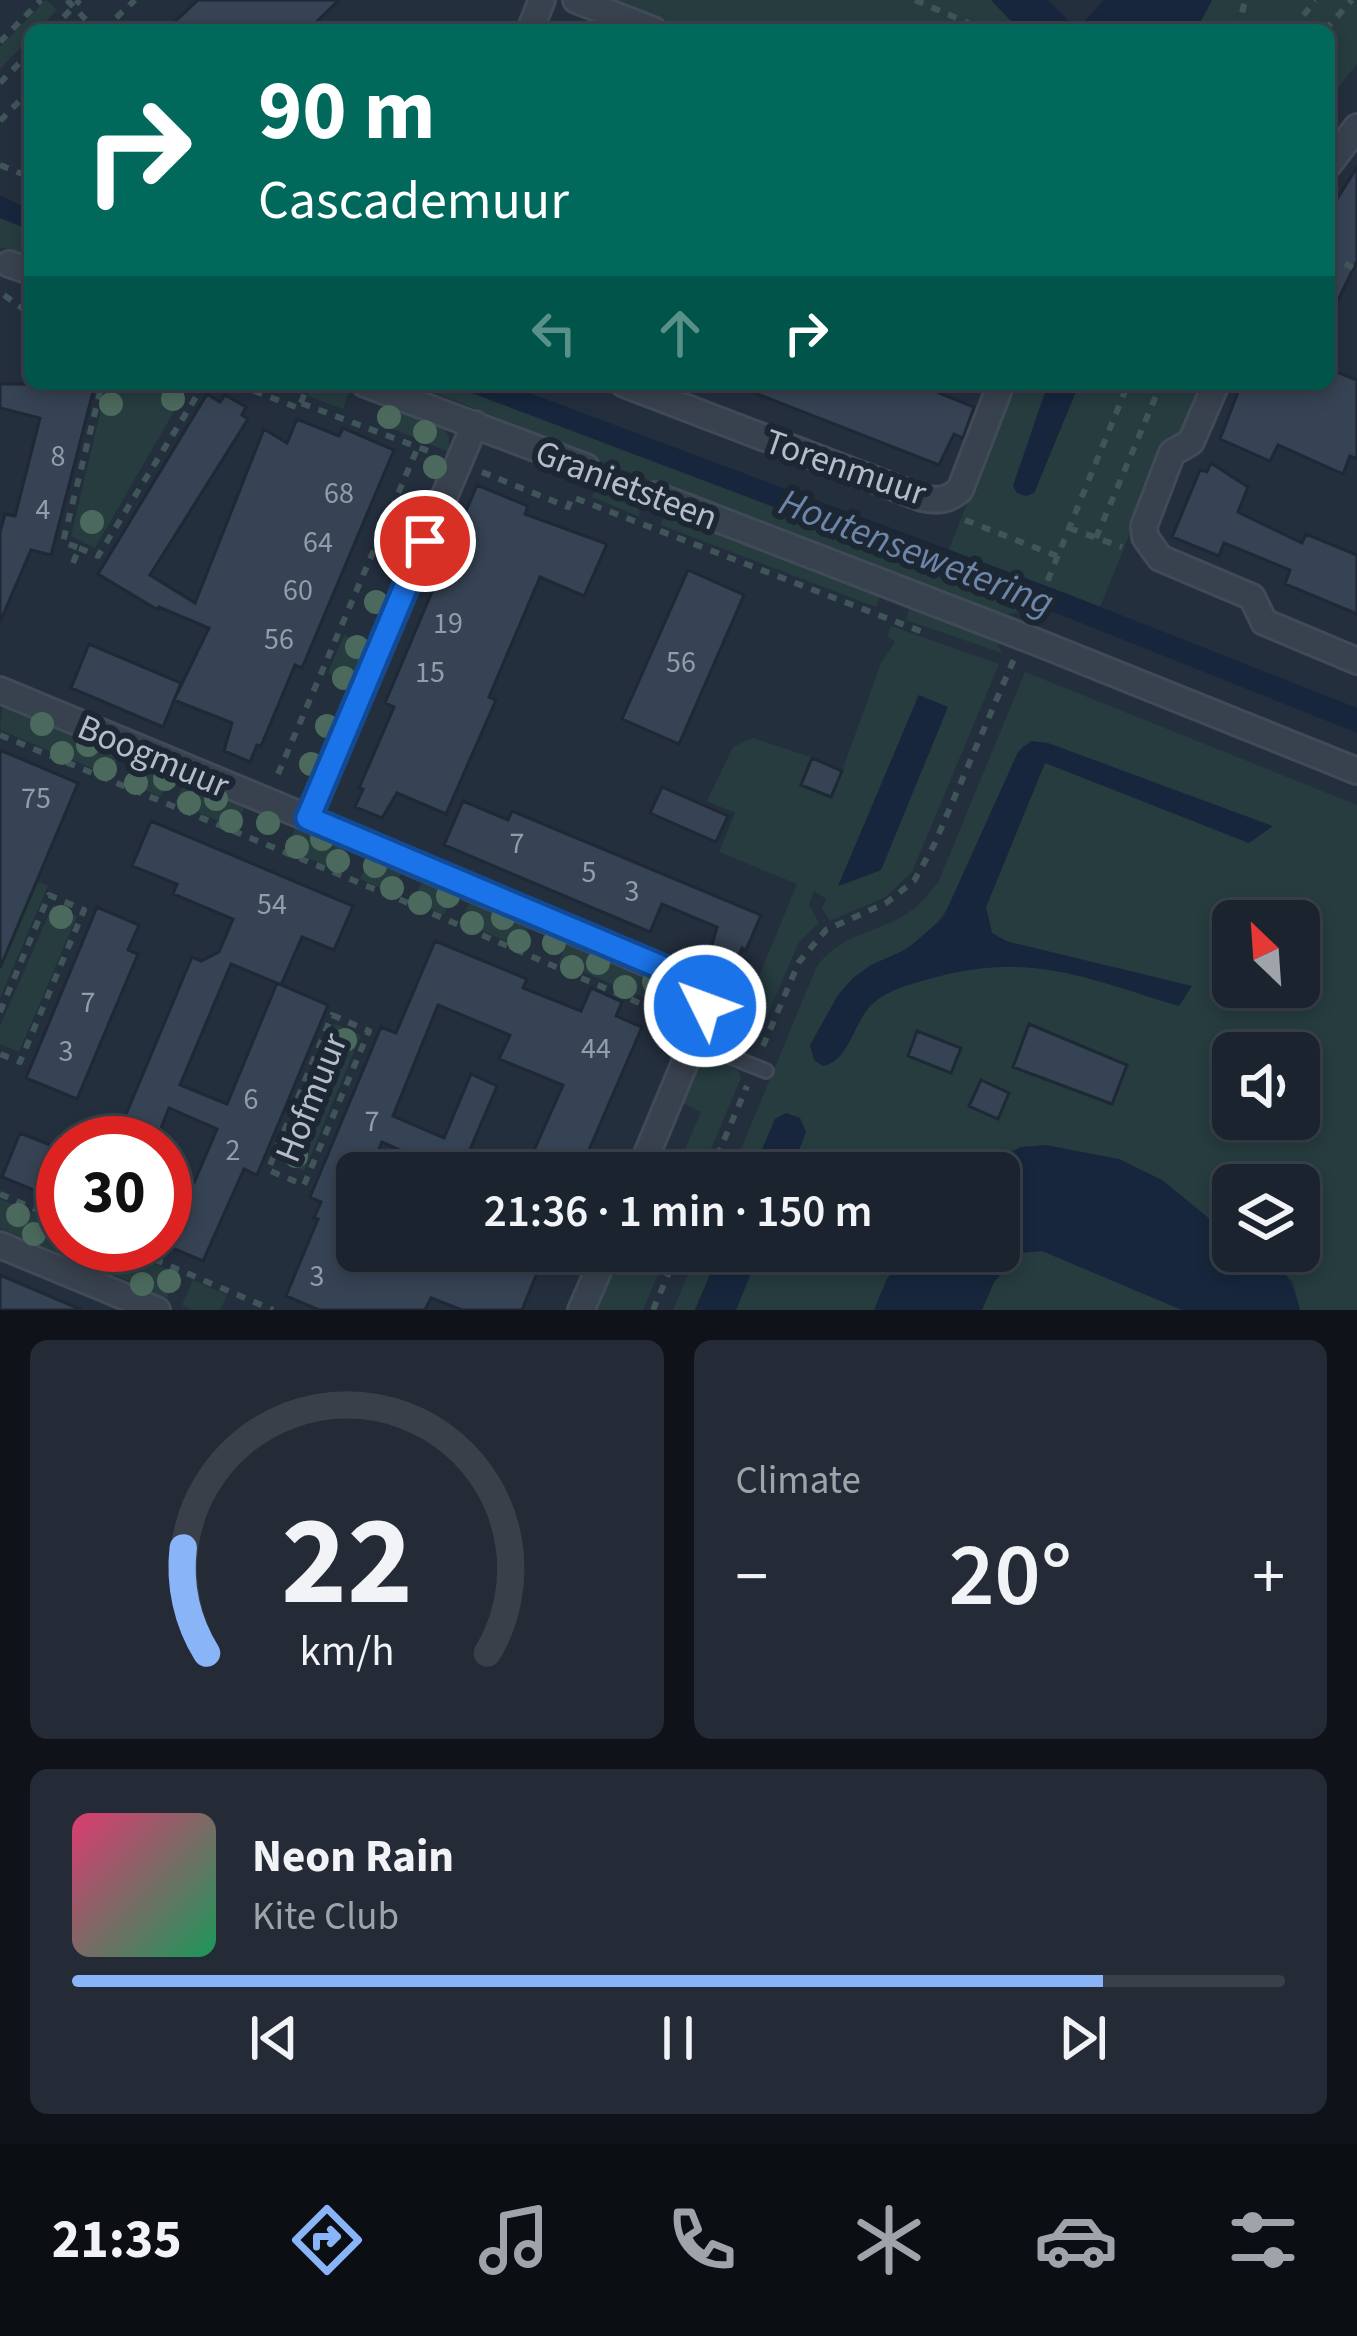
<!DOCTYPE html>
<html lang="en">
<head>
<meta charset="utf-8">
<style>
  :root { --surface:#1b232e; --page:#242b36; --text:#f1f3f6; --muted:#a0a4aa; --line:#39404a; --accent:#8ab4f8 }
  body { margin:0; font-family:"Source Sans 3",sans-serif; background:var(--page); color:var(--text); height:100vh; display:flex; flex-direction:column; font-size:45px; white-space:nowrap }
  * { box-sizing:border-box; margin:0 }
  p { font-size:39px; color:var(--muted) }
  .icon { flex:none; width:66px; height:66px; fill:none; stroke:currentColor; stroke-width:2; stroke-linecap:round; stroke-linejoin:round }
  .map { position:relative; height:1310px; overflow:hidden }
  .drawer { display:flex; flex-direction:column; gap:30px; padding:30px; background:#0f1319; flex:1 }
  .drawer>* { flex:none }
  .top-card { position:absolute; left:24px; top:24px; width:1311px; height:366px; border-radius:18px; box-shadow:0 6px 18px #0003,0 0 0 3px var(--line); background:#00695c; color:#fff; overflow:hidden }
  .needle { width:78px; rotate:335deg }
  .fabs { position:absolute; left:1212px; top:900px; display:grid; gap:24px }
  .fabs a { display:grid; place-items:center; width:108px; height:108px; border-radius:18px; background:var(--surface); box-shadow:0 6px 18px #0003,0 0 0 3px var(--line); font-size:60px }
  .speed { position:absolute; left:36px; top:1116px; display:flex; gap:24px; font-size:60px; font-weight:700; text-align:center }
  .speed>* { display:grid; place-content:center; width:156px; height:156px; border-radius:50%; background:var(--surface); box-shadow:0 6px 18px #0003,0 0 0 3px var(--line); line-height:1 }
  .speed .limit { border:18px solid #d22; background:#fff; color:#111 }
  .pin { position:absolute; display:grid; place-items:center; width:102px; height:102px; color:#fff; margin:-51px; border:6px solid #fff; border-radius:50%; box-shadow:0 3px 12px #0007 }
  .me { position:absolute; width:132px; margin:-66px; rotate:312deg; stroke-linejoin:round; filter:drop-shadow(0 0 9px #0008) }
  .turn { display:flex; align-items:center; gap:42px; height:252px; padding:0 36px; font-size:54px }
  .turn .icon { width:156px; height:156px; stroke-width:2.5 }
  .turn b { display:block; font-size:84px; line-height:102px }
  .lanes { display:flex; align-items:center; height:114px; padding:0 36px; background:#0003; justify-content:center; gap:60px; direction:ltr }
  .lanes .off { opacity:.35 }
  .big { font-size:90px; font-weight:600; line-height:1.1 }
  .drawer .widget { flex:1; display:flex; flex-direction:column; justify-content:center; gap:18px; min-width:0; padding:0 42px; border-radius:18px; background:var(--page) }
  .drawer .dial { align-items:center; gap:0 }
  .dial svg { height:312px; overflow:visible; fill:none; stroke:var(--line); stroke-width:7; stroke-linecap:round; text-anchor:middle }
  .dial text { fill:var(--text); stroke:none }
  .song { display:flex; align-items:center; gap:36px }
  .cover { width:144px; height:144px; border-radius:18px; background:linear-gradient(135deg,hsl(340 70% 55%),hsl(150 70% 35%)) }
  .played { height:12px; border-radius:6px; background:linear-gradient(90deg,var(--accent) 85%,var(--line) 85%) }
  .keys { display:flex; justify-content:space-around; direction:ltr }
  .heat { display:flex; justify-content:space-between; align-items:center; font-size:66px; direction:ltr }
  .drawer .tiles { flex:1; display:grid; gap:30px; grid-template-columns:1fr 1fr }
  .widget:last-child { grid-column:span 2 }
  .trip { position:absolute; left:336px; top:1152px; width:684px; height:120px; border-radius:18px; background:var(--surface); box-shadow:0 6px 18px #0003,0 0 0 3px var(--line); font-weight:600; line-height:120px; text-align:center }
  .dock { display:flex; height:192px; justify-content:space-around; align-items:center; background:#0b0e12; color:var(--muted) }
  .dock .icon { width:84px; height:84px }
  .dock .current { color:var(--accent) }
  .dock b { font-size:54px; color:var(--text) }
  .map>svg:first-child { display:block }
  .green { fill:#263c3f; fill-rule:evenodd }
  .water { fill:#17263c }
  .building { fill:#364354; stroke:#1f2835; stroke-width:3; fill-rule:evenodd }
  .lines { fill:none; stroke-linecap:round; stroke-linejoin:round }
  .lane-casing { stroke:#414a57; stroke-width:18 }
  .street-casing { stroke:#414a57; stroke-width:30 }
  .path { stroke:#3f5557; stroke-width:6; stroke-dasharray:9 9; stroke-linecap:butt }
  .lane { stroke:#38414e; stroke-width:12 }
  .street { stroke:#38414e; stroke-width:24 }
  .tree { fill:#4b6a5d }
  .route-casing { stroke:#114b97; stroke-width:30 }
  .route { stroke:#1a73e8; stroke-width:21 }
  .labels { text-anchor:middle; stroke-width:12; stroke-linejoin:round; paint-order:stroke }
  .number-label { font-size:30px; fill:#929caa }
  .street-label { font-size:36px; fill:#b4bcc9; stroke:#1d2633 }
  .water-label { font-size:39px; font-style:italic; fill:#6d86a8; stroke:#1d2633 }
</style>
</head>
<body>
<div class="map">
<svg width="1357" height="1310" viewBox="0 0 1357 1310">
  <rect width="100%" height="100%" fill="#242f3e"/>
  <path class="green" d="M46,0L57,10L37,30H30V38L0,69V47Z
    M608,0H991L1020,30H787L778,26L776,30H686Z
    M1212,0H1357V64L1329,99V30H1196Z
    M0,218L30,230V257L0,247Z
    M107,384H190L95,548L71,536Z
    M312,384H333L350,390L343,409L308,396Z
    M412,384H448L1024,602L1020,611L1004,616L508,426L504,420Z
    M1015,384H1048L1013,486L1034,493L1079,384H1175L1199,392L1181,435L1168,440L1100,607L948,551Z
    M390,402L442,424L449,437V452L381,424Z
    M598,483L638,497L640,517L592,497Z
    M666,511L881,594L876,607L661,525Z
    M910,606L993,635L1002,653L906,620Z
    M891,626L999,664L912,872L886,897L830,921L822,909L826,899L814,891L809,905L819,923L799,942L754,1046L746,1049L716,1037L712,1028L731,983L753,991L797,884L719,852L735,813L707,801L733,747L753,738L811,757L799,786L832,799L881,663L895,642L887,636ZM918,696L947,707L881,870L839,886Z
    M344,635L368,645L352,683L328,673Z
    M1025,672L1357,805V1310H1300L1293,1281L1255,1251H1299V1185H1233V1238L1161,1180L1119,1159L980,1163L967,1173H790L806,1132L775,1119L752,1173H731L817,966C846,928 886,934 918,905C925,899 931,890 938,883ZM1023,745L1249,843L1045,762L986,907L992,933L1006,941L1178,1006C1083,977 1032,950 931,978C911,984 886,990 872,1005C857,1019 847,1043 837,1060L891,958L928,934L954,900ZM1233,921H1299V987H1233ZM1233,1053H1299V1119H1233Z
    M3,701L113,747L118,758L110,776L0,730Z
    M144,762L171,773L161,797L127,783L133,768Z
    M186,778L246,803L236,828L175,803Z
    M298,822L348,843L336,870L286,849Z
    M371,854L402,869L395,894L360,879Z
    M424,880L454,890L444,915L411,901Z
    M37,881L48,886L0,998V969Z
    M472,897L532,922L521,947L461,922Z
    M53,905L77,916L19,1052L0,1044V1026Z
    M569,937L681,988L688,1003L686,1015L559,962Z
    M335,1024L361,1035L304,1171L277,1160Z
    M708,1057L737,1070L741,1078L701,1173H675L701,1112L681,1102L698,1062Z
    M0,1199L63,1225L59,1253L0,1228Z
    M120,1250L177,1273L167,1298L110,1273Z
    M619,1251H668L643,1310H594Z
    M698,1251H720L695,1310H673Z
    M760,1251H907L887,1279L874,1310H736Z
    M1043,1251L1182,1310H982L994,1282L1019,1253Z
    M193,1280L227,1295L220,1310H193L182,1305Z"/>
  <path class="water" d="M991,0H1048L1077,29L1104,0H1212L1196,30H1020Z
    M0,195L30,210V230L0,218Z
    M448,384H505L1065,593L1357,708V733L1061,615Z
    M1048,384H1079L1034,493L1026,496L1017,493L1013,486Z
    M919,695L948,707L881,870L838,886Z
    M1031,741L1048,743L1273,826L1249,843L1045,763L986,907L992,933L1006,941L1192,986L1179,1006C1087,978 1030,951 933,978C913,983 889,989 873,1003C854,1020 850,1061 823,1066L814,1060L810,1045L838,995L853,978L871,965L907,949L943,918L1018,752Z
    M786,1113L800,1118L806,1132L790,1173H752L775,1119Z
    M1046,1145L1119,1159L1162,1180L1233,1238V1251C1275,1251 1290,1272 1300,1310H1182L1042,1251L1019,1253L994,1282L982,1310H874L887,1279L907,1251H999V1173H967L1021,1147Z
    M720,1251H760L736,1310H695Z"/>
  <path class="building" d="M198,0H339L308,30H166Z
    M1357,167V261L1329,319V212Z
    M1329,369L1357,380V459L1350,456L1343,474L1278,445L1270,461L1220,439L1241,384H1329Z
    M0,384H95L51,555L31,550L0,622V532L5,514L15,516L40,418L0,408Z
    M732,384H917L974,407L963,438L954,434L939,465Z
    M207,394L220,402L225,395L246,407L242,415L248,419L150,575L195,603L264,429L287,443L297,419L339,436L343,428L394,450L302,668L295,665L261,746L257,745L250,762L224,751L232,723L174,700L209,628L159,607L158,610L98,574Z
    M1211,463L1248,487L1238,512L1302,543L1306,534L1357,555V614L1285,584L1290,570L1224,543L1219,556L1172,537L1200,470L1207,472Z
    M477,485L528,506L525,514L607,544L584,596L540,577L489,697L496,700L446,814L397,793L382,818L355,807L363,789L359,788L394,707L385,703Z
    M688,570L744,595L679,744L622,719Z
    M89,644L181,683L163,727L71,688Z
    M0,750L78,783L0,968Z
    M812,758L842,771L831,797L801,785Z
    M662,787L728,816L716,842L650,813Z
    M463,801L508,820L512,811L761,915L746,950L742,948L735,966L709,956L717,927L662,904L650,932L444,845Z
    M151,821L353,906L334,950L302,937L281,985L277,983L328,1005L257,1175L244,1169L203,1261L165,1245V1182L190,1192L217,1129L169,1108L155,1143H114L192,957L201,961L219,952L233,919L173,894L177,884L132,866ZM231,964L277,983L227,1104L180,1085Z
    M97,907L139,925L128,950L138,954L77,1099L26,1078Z
    M435,941L527,979L523,988L581,1011L591,988L622,1002L616,1016L642,1027L579,1173H524L563,1085L499,1059L510,1035L438,1005L393,1116L444,1138L471,1074L497,1086L460,1173H429L433,1165L382,1142L369,1173H357V1251H546L522,1310H462L431,1298L425,1310H319L286,1296L318,1219L314,1218L321,1202L310,1197L381,1027L396,1033Z
    M1029,1024L1127,1065L1112,1104L1013,1067Z
    M917,1031L961,1048L951,1073L908,1056Z
    M981,1080L1009,1093L998,1119L969,1106Z
    M20,1133L63,1150V1202L2,1177Z
    M0,1275L82,1310H0Z"/>
  <g class="lines">
    <g class="lane-casing">
      <path id="lane" d="M694,1042L766,1071"/>
    </g>
    <g class="street-casing">
      <path id="street" d="M576,0L653,30
        M530,30L542,0
        M1329,164L1357,127
        M9,264L30,271
        M365,384L586,467
        M624,384L922,498C938,501 947,501 960,490L1001,384
        M1216,384L1191,442L1172,453L1144,526L1145,537L1160,558L1252,597L1264,622L1357,661
        M475,424L308,818L694,983L703,995L704,1017L639,1173
        M655,495L1034,641L1357,771
        M0,690L308,818
        M0,1245L157,1310
        M581,1310L607,1251"/>
    </g>
    <path class="path" d="M67,0L92,26
      M915,0L984,30
      M51,30L80,0
      M103,30L135,0
      M1238,30L1245,0
      M1293,30L1315,0
      M1325,30L1352,0
      M0,42L41,0
      M0,83L30,52
      M0,121L30,90
      M0,165L30,177
      M1329,255L1357,270
      M4,295L30,314
      M237,384L298,408L301,403L436,454
      M301,403L308,384
      M482,472L568,507L572,497L928,634
      M965,520L1057,556
      M1069,528L1122,547
      M1096,538L1161,384
      M79,548L98,556L204,384
      M73,563L79,548L63,542L102,384
      M1034,614L1128,384
      M0,735L401,900L674,1018
      M278,774L418,447
      M0,1012L49,895L84,910L20,1062L0,1054
      M332,1015L369,1031L304,1185L268,1170Z
      M763,1046L799,962L826,930L886,903L914,881L934,845L1014,659
      M710,1173L747,1086
      M0,1194L63,1221
      M121,1245L273,1310
      M653,1310L678,1251"/>
    <use href="#lane" class="lane"/>
    <use href="#street" class="street"/>
  </g>
  <g class="tree">
    <circle cx="173" cy="399" r="12"/>
    <circle cx="111" cy="404" r="12"/>
    <circle cx="389" cy="417" r="12"/>
    <circle cx="425" cy="432" r="12"/>
    <circle cx="435" cy="467" r="12"/>
    <circle cx="92" cy="522" r="12"/>
    <circle cx="398" cy="543" r="12"/>
    <circle cx="376" cy="602" r="12"/>
    <circle cx="357" cy="647" r="12"/>
    <circle cx="344" cy="678" r="12"/>
    <circle cx="42" cy="724" r="12"/>
    <circle cx="327" cy="726" r="12"/>
    <circle cx="88" cy="745" r="12"/>
    <circle cx="62" cy="753" r="12"/>
    <circle cx="311" cy="764" r="12"/>
    <circle cx="105" cy="769" r="12"/>
    <circle cx="165" cy="779" r="12"/>
    <circle cx="136" cy="783" r="12"/>
    <circle cx="216" cy="799" r="12"/>
    <circle cx="189" cy="803" r="12"/>
    <circle cx="231" cy="821" r="12"/>
    <circle cx="268" cy="823" r="12"/>
    <circle cx="322" cy="839" r="12"/>
    <circle cx="297" cy="847" r="12"/>
    <circle cx="338" cy="861" r="12"/>
    <circle cx="375" cy="866" r="12"/>
    <circle cx="392" cy="888" r="12"/>
    <circle cx="448" cy="896" r="12"/>
    <circle cx="420" cy="903" r="12"/>
    <circle cx="61" cy="917" r="12"/>
    <circle cx="503" cy="918" r="12"/>
    <circle cx="472" cy="923" r="12"/>
    <circle cx="519" cy="941" r="12"/>
    <circle cx="554" cy="943" r="12"/>
    <circle cx="598" cy="963" r="12"/>
    <circle cx="572" cy="967" r="12"/>
    <circle cx="654" cy="982" r="12"/>
    <circle cx="625" cy="987" r="12"/>
    <circle cx="673" cy="1009" r="12"/>
    <circle cx="345" cy="1040" r="12"/>
    <circle cx="296" cy="1156" r="12"/>
    <circle cx="18" cy="1215" r="12"/>
    <circle cx="34" cy="1234" r="12"/>
    <circle cx="125" cy="1259" r="12"/>
    <circle cx="169" cy="1281" r="12"/>
    <circle cx="142" cy="1284" r="12"/>
  </g>
  <g class="lines">
    <g class="route-casing">
      <path id="route" d="M425,541L308,818L680,975L694,983L705,1006"/>
    </g>
    <use href="#route" class="route"/>
  </g>
  <g class="labels">
    <g class="number-label">
      <text x="58" y="466">8</text>
      <text x="339" y="503">68</text>
      <text x="43" y="519">4</text>
      <text x="318" y="552">64</text>
      <text x="298" y="600">60</text>
      <text x="448" y="633">19</text>
      <text x="279" y="649">56</text>
      <text x="681" y="672">56</text>
      <text x="430" y="682">15</text>
      <text x="36" y="808">75</text>
      <text x="517" y="853">7</text>
      <text x="589" y="882">5</text>
      <text x="632" y="901">3</text>
      <text x="272" y="914">54</text>
      <text x="88" y="1012">7</text>
      <text x="596" y="1058">44</text>
      <text x="66" y="1061">3</text>
      <text x="251" y="1109">6</text>
      <text x="372" y="1131">7</text>
      <text x="233" y="1160">2</text>
      <text x="317" y="1286">3</text>
    </g>
    <g class="street-label">
      <text transform="translate(846 466) rotate(19)" y="13">Torenmuur</text>
      <text transform="translate(627 484) rotate(21)" y="13">Granietsteen</text>
      <text transform="translate(154 755) rotate(23)" y="13">Boogmuur</text>
      <text transform="translate(310 1097) rotate(-68)" y="13">Hofmuur</text>
    </g>
    <g class="water-label">
      <text transform="translate(917 551) rotate(21)" y="14">Houtensewetering</text>
    </g>
  </g>
</svg>
<div class="fabs">
<a><svg class="needle" viewBox="-14 -14 28 28"><path d="M0-13l5 13h-10z" fill="#e53935"/><path d="M0 13l5-13h-10z" fill="#a0a4aa"/></svg></a>
<a><svg class="icon" aria-label="sound" viewBox="0 0 24 24"><path d="M4 9h4l5-4v14l-5-4H4zM17 9q2 3 0 6"/></svg></a>
<a><svg class="icon" aria-label="layers" viewBox="0 0 24 24"><path d="M12 4l9 5-9 5-9-5zM3 14l9 5 9-5"/></svg></a>
</div>
<div class="speed"><div class="limit">30</div></div>
<div class="pin" style="left:425px;top:541px;background:#d93025"><svg class="icon" aria-label="arrive" viewBox="0 0 24 24"><path d="M6 21V4h12l-3 4 3 4H6"/></svg></div>
<svg class="me" style="left:705px;top:1006px" viewBox="-20 -20 40 40"><circle r="17" fill="#1a73e8" stroke="#fff" stroke-width="3"/><path d="M0-11L8 9 0 5-8 9z" fill="#fff"/></svg>
<div class="trip">21:36 · 1 min · 150 m</div>
<div class="top-card">
<div class="turn"><svg class="icon" aria-label="right" viewBox="0 0 24 24"><path d="M7 20v-9h11M14 6l5 5-5 5"/></svg><div><b>90 m</b>Cascademuur</div></div>
<div class="lanes"><svg class="icon off" aria-label="left" viewBox="0 0 24 24"><path d="M17 20v-9H6M10 6l-5 5 5 5"/></svg><svg class="icon off" aria-label="ahead" viewBox="0 0 24 24"><path d="M12 20V5M6 11l6-6 6 6"/></svg><svg class="icon" aria-label="right" viewBox="0 0 24 24"><path d="M7 20v-9h11M14 6l5 5-5 5"/></svg></div>
</div>
</div>
<section class="drawer">
<div class="tiles">
<div class="widget dial"><svg viewBox="0 0 100 80">
<path d="M14 69A42 42 0 1 1 86 69"/>
<path d="M14 69A42 42 0 0 1 8 42" stroke="#8ab4f8"/>
<text x="50" y="56" font-size="32" font-weight="700">22</text>
<text x="50" y="72" font-size="11">km/h</text>
</svg></div>
<div class="widget"><p>Climate</p>
<div class="heat"><a>−</a><b class="big">20°</b><a>+</a></div>
</div>
<div class="widget">
<div class="song"><i class="cover"></i><div><b>Neon Rain</b><p>Kite Club</p></div></div>
<div class="played"></div>
<div class="keys"><svg class="icon" aria-label="previous" viewBox="0 0 24 24"><path d="M18 5L8 12l10 7zM5 5v14"/></svg><svg class="icon" aria-label="pause" viewBox="0 0 24 24"><path d="M8 5v14M16 5v14"/></svg><svg class="icon" aria-label="next" viewBox="0 0 24 24"><path d="M6 5l10 7-10 7zM19 5v14"/></svg></div>
</div>
</div>
</section>
<nav class="dock">
<b>21:35</b>
<svg class="icon current" aria-label="directions" viewBox="0 0 24 24"><path d="M12 3l9 9-9 9-9-9zM9 14v-3h6M13 9l2 2-2 2"/></svg>
<svg class="icon" aria-label="music" viewBox="0 0 24 24"><path d="M9 18V5l10-2v13"/><circle cx="6" cy="18" r="3"/><circle cx="16" cy="16" r="3"/></svg>
<svg class="icon" aria-label="phone" viewBox="0 0 24 24"><path d="M5 4h4l2 5-3 2q2 4 5 5l2-3 5 2v4C11 20 4 13 5 4z"/></svg>
<svg class="icon" aria-label="climate" viewBox="0 0 24 24"><path d="M12 3v18M4 7l16 10M4 17L20 7"/></svg>
<svg class="icon" aria-label="car" viewBox="0 0 24 24"><path d="M5 17H2v-5l4-1 3-4h7l3 4 3 1v5h-3M9 17h6M6 11h13"/><circle cx="7" cy="17" r="2"/><circle cx="17" cy="17" r="2"/></svg>
<svg class="icon" aria-label="filters" viewBox="0 0 24 24"><path d="M4 7h16M4 17h16"/><circle cx="9" cy="7" r="2"/><circle cx="15" cy="17" r="2"/></svg>
</nav>
</body>
</html>
